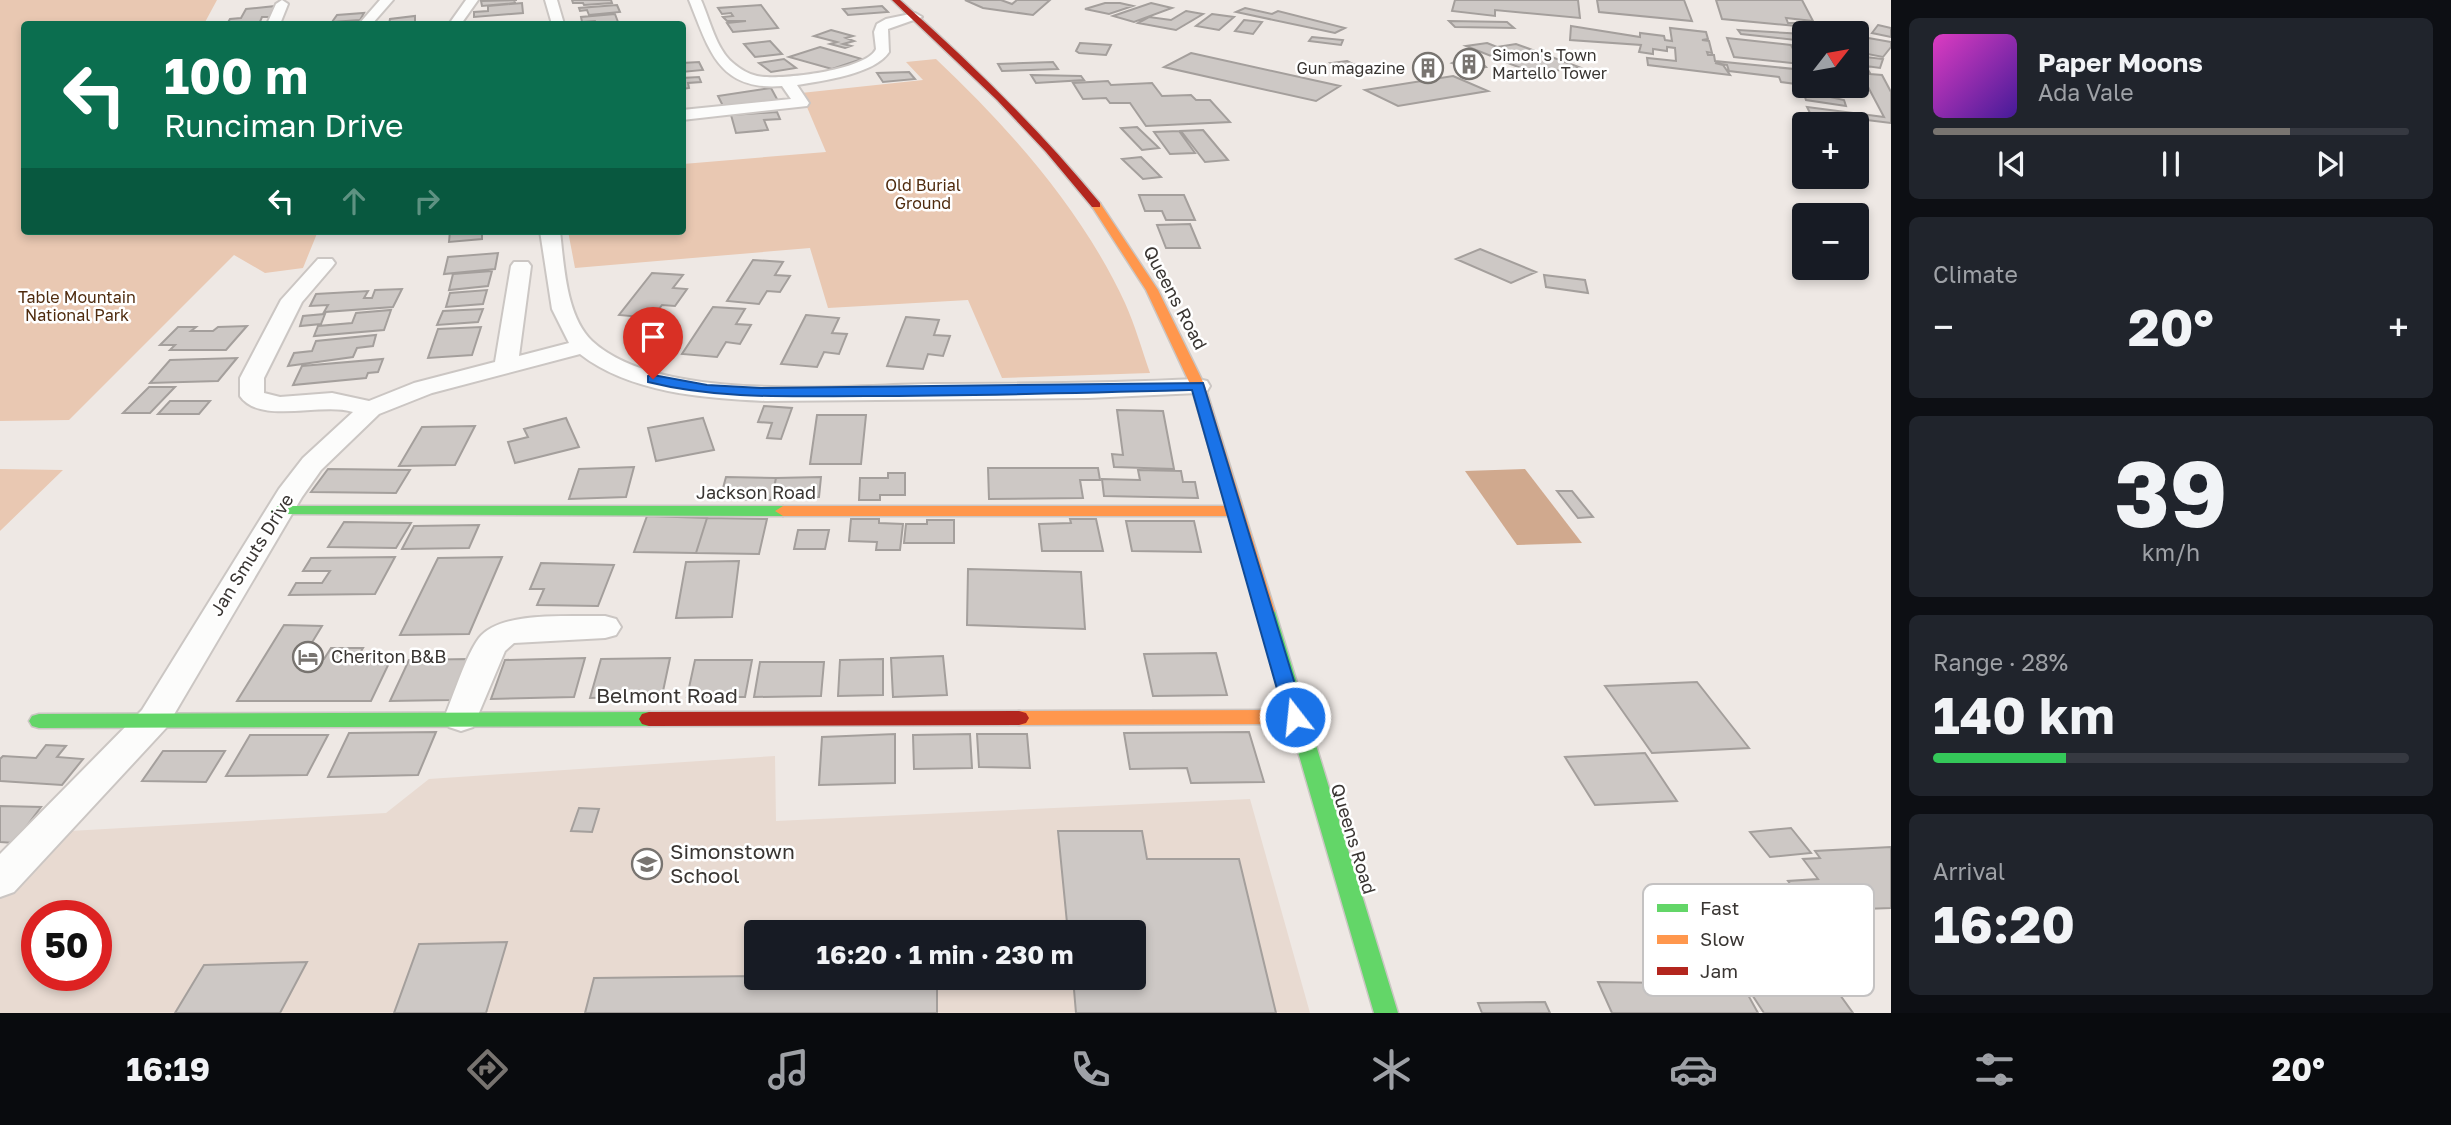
<!DOCTYPE html>
<html lang="en">
<head>
<meta charset="utf-8">
<style>
  :root { --surface:#171b24; --page:#20242c; --text:#f1f3f6; --muted:#9ea1a6; --line:#363941; --accent:#787470 }
  body { margin:0; font-family:"Golos Text",sans-serif; background:var(--page); color:var(--text); height:100vh; display:flex; flex-direction:column; font-size:26px; white-space:nowrap }
  * { box-sizing:border-box; margin:0 }
  p { font-size:23px; color:var(--muted) }
  .icon { flex:none; width:38px; height:38px; fill:none; stroke:currentColor; stroke-width:2; stroke-linecap:round; stroke-linejoin:round }
  .map { position:relative; flex:1; overflow:hidden }
  .details { display:flex; flex-direction:column; gap:18px; padding:18px; background:#0d0f14; width:560px }
  .details>* { flex:none }
  .hud { position:absolute; left:21px; top:21px; width:665px; height:214px; border-radius:7px; box-shadow:0 4px 10px #0003; background:#0b6e4f; color:#fff; overflow:hidden }
  .needle { width:46px; rotate:59deg }
  .buttons { position:absolute; left:1792px; top:21px; display:grid; gap:14px }
  .buttons a { display:grid; place-items:center; width:77px; height:77px; border-radius:7px; background:var(--surface); box-shadow:0 4px 10px #0003; font-size:35px }
  .speed { position:absolute; left:21px; top:900px; display:flex; gap:14px; font-size:35px; font-weight:700; text-align:center }
  .speed>* { display:grid; place-content:center; width:91px; height:91px; border-radius:50%; background:var(--surface); box-shadow:0 4px 10px #0003; line-height:1 }
  .speed .limit { border:10px solid #d22; background:#fff; color:#111 }
  .pin { position:absolute; display:grid; place-items:center; width:60px; height:60px; color:#fff; margin:-72px -30px; border-radius:50% 50% 50% 0; rotate:-45deg; box-shadow:0 0 7px #0007 }
  .pin .icon { rotate:45deg }
  .me { position:absolute; width:77px; margin:-38px; rotate:344deg; stroke-linejoin:round; filter:drop-shadow(0 0 5px #0008) }
  .turn { display:flex; align-items:center; gap:24px; height:147px; padding:0 28px; font-size:32px }
  .turn .icon { width:91px; height:91px; stroke-width:2.5 }
  .turn b { display:block; font-size:49px; line-height:60px }
  .lanes { display:flex; align-items:center; height:66px; padding:0 28px; background:#0003; justify-content:center; gap:35px; direction:ltr }
  .lanes .off { opacity:.35 }
  .big { font-size:52px; font-weight:700; line-height:1.1 }
  .details .widget { flex:1; display:flex; flex-direction:column; justify-content:center; gap:10px; min-width:0; padding:0 24px; border-radius:10px; background:var(--page) }
  .details .dial { align-items:center; gap:0 }
  .dial b { font-size:91px; line-height:1 }
  .song { display:flex; align-items:center; gap:21px }
  .cover { width:84px; height:84px; border-radius:10px; background:linear-gradient(135deg,hsl(310 70% 55%),hsl(260 70% 35%)) }
  .played { height:7px; border-radius:4px; background:linear-gradient(90deg,var(--accent) 75%,var(--line) 75%) }
  .keys { display:flex; justify-content:space-around; direction:ltr }
  .heat { display:flex; justify-content:space-between; align-items:center; font-size:38px; direction:ltr }
  .charge { height:10px; border-radius:5px; background:linear-gradient(90deg,#34c759 28%,var(--line) 0) }
  .trip { position:absolute; left:744px; top:920px; width:402px; height:70px; border-radius:7px; background:var(--surface); box-shadow:0 4px 10px #0003; font-weight:700; line-height:70px; text-align:center }
  .dock { display:flex; height:112px; justify-content:space-around; align-items:center; background:#090b0e; color:var(--muted) }
  .dock .icon { width:49px; height:49px }
  .dock .current { color:var(--accent) }
  .dock b { font-size:32px; color:var(--text) }
  main { display:flex; flex:1; min-height:0 }
  .map>svg:first-child { display:block }
  .built { fill:#e8dad1; fill-rule:evenodd }
  .green { fill:#e9c8b2 }
  .water { fill:#d0a98e }
  .building { fill:#cdc8c5; stroke:#a49f9c; stroke-width:2 }
  .lines { fill:none; stroke-linecap:round; stroke-linejoin:round }
  .street-casing { stroke:#cbc6c3; stroke-width:4 }
  .fast-casing { stroke:#cbc6c3; stroke-width:3 }
  .slow-casing { stroke:#cbc6c3; stroke-width:3 }
  .jam-casing { stroke:#cbc6c3; stroke-width:3 }
  .street { fill:#fcfcfb; fill-rule:evenodd }
  .fast { fill:#63d668; fill-rule:evenodd }
  .slow { fill:#ff974d; fill-rule:evenodd }
  .jam { fill:#b3261e; fill-rule:evenodd }
  .route { fill:#1a73e8; stroke:#114b97; stroke-width:2 }
  .labels { text-anchor:middle; stroke-width:5; stroke-linejoin:round; paint-order:stroke }
  .far-poi-label { font-size:16px; fill:#393532; stroke:#fff; text-anchor:start }
  .far-park-label { font-size:16px; fill:#4f2b0e; stroke:#fff }
  .street-label { font-size:18px; fill:#393532; stroke:#fff }
  .poi-label { font-size:18px; fill:#393532; stroke:#fff; text-anchor:start }
  .near-street-label { font-size:21px; fill:#393532; stroke:#fff }
  .near-poi-label { font-size:21px; fill:#393532; stroke:#fff; text-anchor:start }
  .key { fill:#fff; stroke:#c4c2c2; stroke-width:2 }
  .key-label { font-size:19px; fill:#393532 }
</style>
</head>
<body>
<main>
<div class="map">
<svg width="1891" height="1013" viewBox="0 0 1891 1013">
  <rect width="100%" height="100%" fill="#eee8e4"/>
  <path class="built" d="M775,756L776,821L1250,799L1310,1013H937V978H1134V933H756V976L594,978L585,1013H486L506,942L419,944L394,1013H280L306,962L204,965L175,1013H0V896L52,832L386,813L429,779ZM37,915H96V975H37Z"/>
  <path class="green" d="M0,0H217L204,24H24V231H318L303,268L265,273L234,255L69,420L0,421Z
    M936,59C1010,129 1082,210 1125,303C1135,325 1142,350 1150,373L1002,378L968,300L828,308L810,248L575,268L568,231H682L683,164L826,152L801,93L923,80L906,62Z
    M0,469L63,470L0,531Z"/>
  <path class="water" d="M1525,469L1582,543L1517,545L1465,471Z"/>
  <path class="building" d="M514,0L515,3L482,6L481,1L517,0Z
    M572,0H611L612,3L584,5L583,3H573Z
    M965,0H1001L1012,4L1017,0H1050L1033,15L983,8Z
    M1455,0H1578L1580,18L1495,10V16L1452,11Z
    M1597,0H1684L1692,21L1599,12Z
    M1716,0H1802L1813,21L1786,18L1788,23H1795L1797,26L1722,19Z
    M522,3L523,13L474,17V12L488,11V6Z
    M1105,3H1120L1133,6L1109,14L1085,9Z
    M1151,3L1172,8L1134,22L1113,16Z
    M617,5L620,12L589,15L587,10L580,11L579,8Z
    M761,5L778,28L733,32L727,23L746,21H727L723,17L733,16L731,13L722,14L718,8Z
    M276,6L272,17H262L259,24H227L230,19L241,18L246,9Z
    M882,6L888,12L848,15L843,9Z
    M1245,8L1272,14L1278,11L1345,28L1335,33L1236,12Z
    M1186,11L1203,14L1176,30L1138,23L1149,17L1171,20Z
    M364,13L360,20L332,22L337,15Z
    M615,14L618,22L596,24L595,21L582,22L581,17Z
    M1212,14L1234,17L1219,30L1196,26Z
    M415,16V24H389L390,19Z
    M1244,20L1262,22L1253,34L1235,31Z
    M1449,21L1507,22L1514,28L1455,27Z
    M1878,25L1891,28V37L1872,33Z
    M1571,26L1640,37V33L1664,36L1665,40L1672,41L1670,28L1706,32L1708,39L1702,40L1709,41L1712,53L1707,52L1708,55H1714L1715,61L1804,70V85L1781,82L1779,77L1729,71L1727,65L1715,63L1723,65L1730,75L1648,65L1647,58L1676,61L1675,48L1667,47V51L1653,49V54L1639,52L1641,45L1570,40Z
    M831,30L853,36L846,38L854,41L843,44L851,46L845,48L830,44L837,42L814,36Z
    M1738,30L1804,34V41L1741,34Z
    M1857,36L1891,42V47L1883,57L1857,52Z
    M1312,37L1343,40L1341,45L1309,41Z
    M1727,38L1791,45L1801,64L1734,57Z
    M770,41L782,54L755,57L744,44Z
    M1080,43L1111,45L1106,55L1079,53L1076,51Z
    M1487,43L1497,47L1516,44L1579,67L1541,73L1526,70L1503,61L1508,60H1501L1466,46Z
    M820,47L862,59L832,69L789,57Z
    M1191,53L1340,86L1316,101L1164,67Z
    M1857,56L1883,59L1880,68L1866,66L1870,73L1857,72Z
    M784,59L796,68L771,72L759,63Z
    M1460,59L1481,62L1486,67L1471,69L1452,63Z
    M1347,61L1366,71L1350,73L1331,63Z
    M699,62L703,70L682,72V63Z
    M1053,62L1058,69L1002,71L998,64Z
    M909,72L915,79L883,82L877,73Z
    M1857,73L1882,75L1891,92V123L1810,113L1807,107L1884,117L1867,85L1857,84Z
    M1031,75L1081,76L1084,80L1036,83Z
    M1453,76L1488,91L1398,106L1365,90Z
    M699,77L701,82L688,83L689,88L682,89V78Z
    M1108,81L1111,85L1152,83L1162,96L1191,95L1196,100H1210L1230,122L1146,126L1130,103H1110L1106,98L1083,99L1073,83Z
    M771,88L778,101L723,106L718,96Z
    M1803,91L1844,100L1846,106L1806,100Z
    M777,112L780,119L764,120L768,130L736,133L731,115Z
    M1137,127L1159,148L1142,150L1121,128Z
    M1203,130L1228,160L1205,162L1181,131Z
    M1179,131L1195,153L1170,154L1154,132Z
    M1141,157L1161,177L1143,179L1122,159Z
    M1139,195H1184L1195,220H1166L1162,211H1145Z
    M1190,224L1200,248H1166L1157,225Z
    M450,231H482V239L449,242Z
    M1480,249L1536,272L1511,283L1456,259Z
    M498,253L495,269L444,274L448,257Z
    M753,260L783,262L775,275L790,276L780,292L767,291L759,304L727,301Z
    M492,271L488,286L449,290L453,274Z
    M652,273L683,275L673,288L687,289L675,306L662,305L652,318L619,315Z
    M1544,275L1585,280L1588,293L1546,287Z
    M402,289L393,307L324,312L328,305L310,306L316,294L368,291L364,298H372L375,290Z
    M487,290L483,304L446,307L450,293Z
    M713,307L745,309L736,324L751,325L740,344L726,342L717,357L682,354Z
    M483,309L478,322L437,325L443,311Z
    M391,310L384,330L314,336L318,326L352,323L356,313Z
    M325,314L321,324L300,326L303,316Z
    M806,315L839,318L832,333L847,334L839,354L824,352L817,367L781,364Z
    M906,317L939,320L934,335L950,336L943,356L928,354L923,369L887,366Z
    M247,326L226,350H170L175,345H160L178,327H196L191,331H213L218,327Z
    M481,327L472,355L428,358L438,329Z
    M376,335L373,346L357,348L353,357L288,366L294,353L312,351L316,341Z
    M642,335L656,337L646,349L632,347Z
    M237,358L218,381L150,383L170,360Z
    M383,359L378,372L368,373L366,378L293,385L302,366Z
    M149,387H175L150,413H123Z
    M170,401H210L199,414H158Z
    M764,406L792,408L781,439L767,438L772,423L758,422Z
    M1117,410L1163,411L1174,469L1114,467L1112,454L1123,455Z
    M817,415H866L861,464H810Z
    M566,418L579,447L515,463L508,442L528,437L524,429Z
    M703,418L714,450L656,461L648,428Z
    M475,426L455,465L399,466L422,427Z
    M634,467L626,497L569,499L579,469Z
    M988,468H1098L1100,480H1080L1083,498L989,499Z
    M328,469L410,470L396,493L311,492Z
    M1138,470L1181,471L1183,482H1195L1198,498L1104,496L1102,479L1140,480Z
    M888,473H905V495H880V500H859L860,478H888Z
    M726,477L776,478L771,500L720,499Z
    M821,477L819,497L772,498L776,478Z
    M1557,491H1572L1593,517L1578,518Z
    M647,516L707,518L696,553L634,552Z
    M707,518L767,519L759,554L696,553Z
    M851,519H879V523L903,524L900,550H876L877,542L849,541Z
    M1070,519H1096L1103,551H1042L1039,524L1071,523Z
    M927,520H954V543H904L906,524H927Z
    M1126,521H1194L1201,552L1132,551Z
    M344,522L411,523L396,548L328,547Z
    M479,525L469,548L402,549L414,526Z
    M798,530H829L825,549H794Z
    M395,557L375,594L289,595L296,583H322L330,571H303L311,558Z
    M502,557L469,634L400,635L438,558Z
    M739,561L732,617L676,618L686,562Z
    M541,563L614,565L598,606L537,605L544,589H530Z
    M968,569L1081,572L1085,629L967,625Z
    M284,625L322,626L302,659H324L331,648H363L356,659H391L371,701H237Z
    M1216,653L1227,695L1153,696L1144,654Z
    M943,656L947,695L893,697L891,658Z
    M585,658L574,697L491,699L505,660Z
    M670,658L662,696L590,698L601,659Z
    M468,659L451,700L390,701L409,660Z
    M883,659V695L838,696L840,660Z
    M695,660H752L745,697H687Z
    M760,662H824L821,696L754,697Z
    M1697,682L1749,748L1652,753L1605,686Z
    M436,732L418,775L328,777L349,733Z
    M1249,732L1264,782L1191,783L1187,768L1130,769L1124,733Z
    M895,734V783L819,785L822,737Z
    M970,734L972,768L914,769L913,735Z
    M977,734H1027L1030,768L979,767Z
    M250,735H328L307,775L226,776Z
    M46,745L66,746L57,757L83,759L62,785L0,781V759L3,756L36,758Z
    M163,751H225L206,782L142,781Z
    M1645,753L1677,801L1595,805L1565,757Z
    M0,806L41,807L14,843L0,842Z
    M579,808L599,809L592,832L571,831Z
    M1791,828L1811,853L1770,857L1750,832Z
    M1058,831H1142L1147,859H1239L1276,1013H1076L1073,978H1134V933H1068Z
    M1891,847V908L1810,911L1788,881L1818,879L1803,859L1820,858L1815,851Z
    M507,942L486,1013H394L419,944Z
    M307,962L280,1013H175L204,965Z
    M756,976V978H937V1013H585L594,978Z
    M1830,981L1853,1013H1764L1747,987Z
    M1598,982L1742,984L1758,1013H1612Z
    M1545,1002L1550,1013H1482L1478,1003Z"/>
  <g class="lines">
    <g class="street-casing">
      <path id="street" d="M282,0L288,4L280,24H267L276,4Z
        M380,0H393L372,24H359Z
        M466,0H478L461,24H449Z
        M545,0H557L564,24H552Z
        M689,0H701C710,20 716,49 733,63C740,69 748,74 757,76C780,81 867,70 876,49L874,32L877,24L886,19L915,13L922,17L888,29L889,52C875,74 822,81 797,85L809,103L807,106L682,120V110L791,99L782,86C718,91 709,49 689,0Z
        M540,231H560C564,265 566,316 592,341C660,404 845,385 933,384C1021,384 1110,383 1198,379L1207,381L1210,386L1207,391L1198,393L1088,398L765,401C704,398 630,393 580,354L432,393L379,414L321,470L302,497L166,728L14,892L0,897V854L142,710L279,489L303,458L353,412C321,402 260,425 240,396V378L281,300L318,259H332L335,263L332,267L302,302L264,378V393L280,397L332,393L369,401L414,383L495,362L511,266L514,262H528L531,266L519,356L569,343L552,309Z
        M605,616L616,619L621,627L616,635L605,638L514,643L505,651L473,727L461,731L449,727L444,718C453,697 466,655 479,638C501,610 572,617 605,616Z"/>
    </g>
    <g class="fast-casing">
      <path id="fast" d="M278,506H783L791,511L783,516L272,514L270,511Z
        M1266,605L1272,607L1275,611L1398,1013H1374L1257,611L1260,607Z
        M649,712L656,714L659,719L656,724L649,726L39,728L32,726L29,721L32,716L39,714Z"/>
    </g>
    <g class="slow-casing">
      <path id="slow" d="M1092,203H1100L1158,290L1205,386L1275,611L1272,615H1260L1257,611L1229,516H783L775,511L783,506H1226L1191,386L1146,290L1091,205Z
        M1295,710L1302,712L1305,717L1302,722L1295,724L1019,725L1012,723L1009,718L1012,713L1019,711Z"/>
    </g>
    <g class="jam-casing">
      <path id="jam" d="M892,0H900C971,63 1039,129 1100,203V207H1092L1046,152L997,100Z
        M1019,711L1026,713L1029,718L1026,723L1019,725L649,726L642,724L639,719L642,714L649,712Z"/>
    </g>
    <use href="#street" class="street"/>
    <use href="#fast" class="fast"/>
    <use href="#slow" class="slow"/>
    <use href="#jam" class="jam"/>
  </g>
  <path class="route" d="M653,375L707,385L761,388L1203,383L1305,717L1302,722L1295,724L1288,722L1285,717L1192,390C1083,393 975,396 866,396C794,396 720,400 648,382V376Z"/>
  <defs>
    <g id="building-ring" transform="scale(1.575)"><circle r="9.5" fill="#fff" stroke="#787470" stroke-width="1.5"/><path d="M-4-6H4V6H1V3H-1V6H-4ZM-2.5-4.3h1.7v1.8h-1.7ZM.8-4.3h1.7v1.8H.8ZM-2.5-1h1.7V.8h-1.7ZM.8-1h1.7V.8H.8Z" fill="#787470"/></g>
    <g id="hotel-ring" transform="scale(1.575)"><circle r="9.5" fill="#fff" stroke="#787470" stroke-width="1.5"/><path d="M-6-4.5h1.5V1H6V5H4.5V3h-9V5H-6ZM-4 0a1.8 1.8 0 1 1 3.6 0ZM.5 0V-2.5h3Q6-2.5 6 0Z" fill="#787470"/></g>
    <g id="school-ring" transform="scale(1.575)"><circle r="9.5" fill="#fff" stroke="#787470" stroke-width="1.5"/><path d="M0-5L7-2L0 1L-7-2ZM-4 1L0 2.5L4 1V4Q0 6-4 4Z" fill="#787470"/></g>
  </defs>
  <g fill-rule="evenodd">
    <use href="#building-ring" x="1469" y="64"/>
    <use href="#building-ring" x="1428" y="68"/>
    <use href="#hotel-ring" x="308" y="657"/>
    <use href="#school-ring" x="647" y="864"/>
  </g>
  <g class="labels">
    <g class="far-poi-label">
      <text x="1492" y="61">Simon's Town<tspan x="1492" dy="18">Martello Tower</tspan></text>
      <text x="1405" y="74" text-anchor="end">Gun magazine</text>
    </g>
    <g class="far-park-label">
      <text x="923" y="191">Old Burial<tspan x="923" dy="18">Ground</tspan></text>
      <text x="77" y="303">Table Mountain<tspan x="77" dy="18">National Park</tspan></text>
    </g>
    <g class="street-label">
      <text transform="translate(1175 298) rotate(62)" y="6">Queens Road</text>
      <text x="756" y="499">Jackson Road</text>
      <text transform="translate(252 555) rotate(-58)" y="6">Jan Smuts Drive</text>
      <text transform="translate(1353 839) rotate(73)" y="6">Queens Road</text>
    </g>
    <g class="poi-label">
      <text x="331" y="663">Cheriton B&amp;B</text>
    </g>
    <g class="near-street-label">
      <text x="667" y="703">Belmont Road</text>
    </g>
    <g class="near-poi-label">
      <text x="670" y="859">Simonstown<tspan x="670" dy="24">School</tspan></text>
    </g>
  </g>
  <rect x="1643" y="884" width="231" height="112" rx="10" class="key"/>
  <rect x="1657" y="904" width="31" height="8" fill="#63d668"/>
  <rect x="1657" y="935" width="31" height="9" fill="#ff974d"/>
  <rect x="1657" y="967" width="31" height="8" fill="#b3261e"/>
  <g class="key-label">
    <text x="1700" y="915">Fast</text>
    <text x="1700" y="946">Slow</text>
    <text x="1700" y="978">Jam</text>
  </g>
</svg>
<div class="buttons">
<a><svg class="needle" viewBox="-14 -14 28 28"><path d="M0-13l5 13h-10z" fill="#e53935"/><path d="M0 13l5-13h-10z" fill="#9ea1a6"/></svg></a>
<a>+</a>
<a>−</a>
</div>
<div class="speed"><div class="limit">50</div></div>
<div class="pin" style="left:653px;top:379px;background:#d93025"><svg class="icon" aria-label="arrive" viewBox="0 0 24 24"><path d="M6 21V4h12l-3 4 3 4H6"/></svg></div>
<svg class="me" style="left:1295px;top:717px" viewBox="-20 -20 40 40"><circle r="17" fill="#1a73e8" stroke="#fff" stroke-width="3"/><path d="M0-11L8 9 0 5-8 9z" fill="#fff"/></svg>
<div class="trip">16:20 · 1 min · 230 m</div>
<div class="hud">
<div class="turn"><svg class="icon" aria-label="left" viewBox="0 0 24 24"><path d="M17 20v-9H6M10 6l-5 5 5 5"/></svg><div><b>100 m</b>Runciman Drive</div></div>
<div class="lanes"><svg class="icon" aria-label="left" viewBox="0 0 24 24"><path d="M17 20v-9H6M10 6l-5 5 5 5"/></svg><svg class="icon off" aria-label="ahead" viewBox="0 0 24 24"><path d="M12 20V5M6 11l6-6 6 6"/></svg><svg class="icon off" aria-label="right" viewBox="0 0 24 24"><path d="M7 20v-9h11M14 6l5 5-5 5"/></svg></div>
</div>
</div>
<section class="details">
<div class="widget">
<div class="song"><i class="cover"></i><div><b>Paper Moons</b><p>Ada Vale</p></div></div>
<div class="played"></div>
<div class="keys"><svg class="icon" aria-label="previous" viewBox="0 0 24 24"><path d="M18 5L8 12l10 7zM5 5v14"/></svg><svg class="icon" aria-label="pause" viewBox="0 0 24 24"><path d="M8 5v14M16 5v14"/></svg><svg class="icon" aria-label="next" viewBox="0 0 24 24"><path d="M6 5l10 7-10 7zM19 5v14"/></svg></div>
</div>
<div class="widget"><p>Climate</p>
<div class="heat"><a>−</a><b class="big">20°</b><a>+</a></div>
</div>
<div class="widget dial"><b>39</b><p>km/h</p></div>
<div class="widget"><p>Range · 28%</p><b class="big">140 km</b><div class="charge"></div></div>
<div class="widget"><p>Arrival</p><b class="big">16:20</b></div>
</section>
</main>
<nav class="dock">
<b>16:19</b>
<svg class="icon current" aria-label="directions" viewBox="0 0 24 24"><path d="M12 3l9 9-9 9-9-9zM9 14v-3h6M13 9l2 2-2 2"/></svg>
<svg class="icon" aria-label="music" viewBox="0 0 24 24"><path d="M9 18V5l10-2v13"/><circle cx="6" cy="18" r="3"/><circle cx="16" cy="16" r="3"/></svg>
<svg class="icon" aria-label="phone" viewBox="0 0 24 24"><path d="M5 4h4l2 5-3 2q2 4 5 5l2-3 5 2v4C11 20 4 13 5 4z"/></svg>
<svg class="icon" aria-label="climate" viewBox="0 0 24 24"><path d="M12 3v18M4 7l16 10M4 17L20 7"/></svg>
<svg class="icon" aria-label="car" viewBox="0 0 24 24"><path d="M5 17H2v-5l4-1 3-4h7l3 4 3 1v5h-3M9 17h6M6 11h13"/><circle cx="7" cy="17" r="2"/><circle cx="17" cy="17" r="2"/></svg>
<svg class="icon" aria-label="filters" viewBox="0 0 24 24"><path d="M4 7h16M4 17h16"/><circle cx="9" cy="7" r="2"/><circle cx="15" cy="17" r="2"/></svg>
<b>20°</b>
</nav>
</body>
</html>
